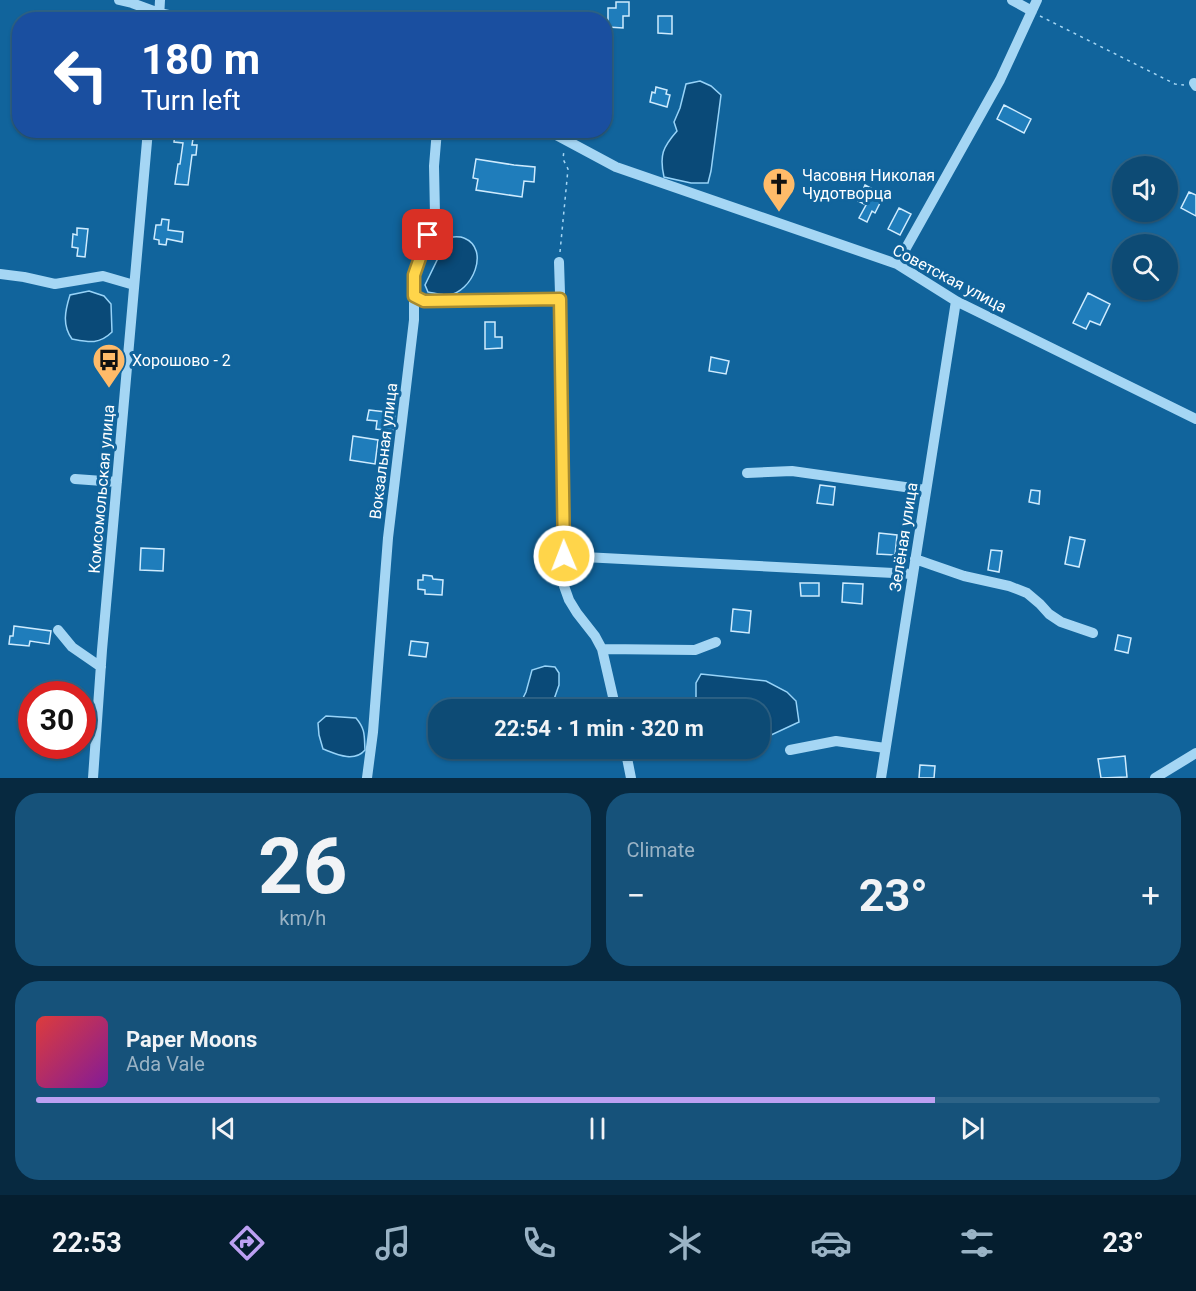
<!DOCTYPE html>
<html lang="en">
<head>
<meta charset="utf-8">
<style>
  :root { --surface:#0d4b75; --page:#16527a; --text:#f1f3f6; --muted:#9ab3c5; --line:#2d6387; --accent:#bca0f2 }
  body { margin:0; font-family:Roboto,sans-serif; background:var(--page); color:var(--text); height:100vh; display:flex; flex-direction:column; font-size:22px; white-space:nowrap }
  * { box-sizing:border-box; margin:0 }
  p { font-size:20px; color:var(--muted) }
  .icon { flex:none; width:33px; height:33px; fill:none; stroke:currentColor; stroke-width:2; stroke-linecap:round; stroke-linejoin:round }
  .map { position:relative; height:778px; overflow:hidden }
  .drawer { display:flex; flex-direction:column; gap:15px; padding:15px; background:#072940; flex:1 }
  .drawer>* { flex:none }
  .guide { position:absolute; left:12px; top:12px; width:600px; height:126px; border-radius:24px; box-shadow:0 2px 4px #0004,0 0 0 2px var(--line); background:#1a4fa0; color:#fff; overflow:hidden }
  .fabs { position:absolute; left:1112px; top:156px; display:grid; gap:12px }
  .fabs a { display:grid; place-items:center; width:66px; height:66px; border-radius:50%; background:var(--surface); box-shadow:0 2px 4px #0004,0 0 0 2px var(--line); font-size:30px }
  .speed { position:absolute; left:18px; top:681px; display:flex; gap:12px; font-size:30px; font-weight:700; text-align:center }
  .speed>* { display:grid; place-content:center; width:78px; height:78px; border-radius:50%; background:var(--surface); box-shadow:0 2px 4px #0004,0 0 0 2px var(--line); line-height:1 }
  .speed .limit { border:9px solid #d22; background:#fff; color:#111 }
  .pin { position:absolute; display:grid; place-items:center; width:51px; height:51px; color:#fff; margin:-26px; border-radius:12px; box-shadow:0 3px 9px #0006 }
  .me { position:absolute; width:66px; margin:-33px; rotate:359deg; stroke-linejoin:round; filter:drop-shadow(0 0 4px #0008) }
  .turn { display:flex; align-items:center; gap:21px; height:126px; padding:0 30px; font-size:27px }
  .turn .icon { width:78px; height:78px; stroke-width:2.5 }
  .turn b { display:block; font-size:42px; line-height:51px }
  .big { font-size:45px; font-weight:700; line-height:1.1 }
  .drawer .card { flex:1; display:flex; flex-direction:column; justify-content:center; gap:9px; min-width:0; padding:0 21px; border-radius:24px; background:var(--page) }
  .drawer .dial { align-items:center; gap:0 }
  .dial b { font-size:78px; line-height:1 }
  .song { display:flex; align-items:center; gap:18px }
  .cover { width:72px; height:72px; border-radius:9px; background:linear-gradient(135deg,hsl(0 70% 55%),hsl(290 70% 35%)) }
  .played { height:6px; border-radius:3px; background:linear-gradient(90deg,var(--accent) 80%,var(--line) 80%) }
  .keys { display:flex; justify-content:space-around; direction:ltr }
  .heat { display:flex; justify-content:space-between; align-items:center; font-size:33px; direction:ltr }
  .drawer .tiles { flex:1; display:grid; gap:15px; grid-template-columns:1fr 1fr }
  .card:last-child { grid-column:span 2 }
  .trip { position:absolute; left:428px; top:699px; width:342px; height:60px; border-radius:24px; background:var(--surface); box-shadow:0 2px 4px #0004,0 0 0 2px var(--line); font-weight:700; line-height:60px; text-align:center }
  .tabs { display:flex; height:96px; justify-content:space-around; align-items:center; background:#051e2f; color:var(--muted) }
  .tabs .icon { width:42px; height:42px }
  .tabs .active { color:var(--accent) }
  .tabs b { font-size:27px; color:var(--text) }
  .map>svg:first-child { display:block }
  .water { fill:#0a4a78; stroke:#97d3f8; stroke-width:1.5 }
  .building { fill:#1f7dbb; stroke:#ceebfe; stroke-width:1.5 }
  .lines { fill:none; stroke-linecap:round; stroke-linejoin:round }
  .path { stroke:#a5d6f4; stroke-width:1.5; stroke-dasharray:3 4.5; stroke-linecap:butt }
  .minor { stroke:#a5d6f4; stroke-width:10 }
  .route-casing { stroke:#a68a30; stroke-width:15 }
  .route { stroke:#ffd54a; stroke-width:10 }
  .labels { text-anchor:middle; stroke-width:6; stroke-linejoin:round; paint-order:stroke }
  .poi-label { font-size:16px; fill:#fff; stroke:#11649c; text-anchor:start }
  .street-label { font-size:16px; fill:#fff; stroke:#11649c }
</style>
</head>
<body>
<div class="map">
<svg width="1196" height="778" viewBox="0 0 1196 778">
  <rect width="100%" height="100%" fill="#11649c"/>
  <path class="water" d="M700,81L711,86L721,95L711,171L708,183H691L664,177C659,155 663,147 677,131L674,122L680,108L686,84Z
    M450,237C454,237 460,236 464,238C491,249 472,293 448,295C442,295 434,293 428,292L425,285L442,250Z
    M89,291L104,296L111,304L112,332C99,345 88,342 72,339C62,325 65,311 70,295Z
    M545,666L555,667L559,673V685L552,705C540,709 532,706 523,698L526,692L532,670Z
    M701,674L766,681L787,692L796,701L799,722L769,736L759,735V710L696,709V683Z
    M326,716L356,718C366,730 364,736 365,750C354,763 336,754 323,749L319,735L318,723Z"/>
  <path class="building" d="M616,2H629V16H623V28L608,27V8H616Z
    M658,16H672V34L658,33Z
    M656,87L667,90L666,94L670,95L667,107L650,102L652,92L655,93Z
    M1004,105L1031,119L1024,133L997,119Z
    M184,132L194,133L192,145H197L196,155H192L188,185L175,184L178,164H180L183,143L174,142L175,133L184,134Z
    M476,159L514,165L535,167L534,182L524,181L522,197L476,190L478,179L473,178Z
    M865,185L884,195L875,213L872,211L867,222L859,218L866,205L858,201Z
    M1189,192L1196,195V216L1181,208Z
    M899,208L911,214L900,235L888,229Z
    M162,219L169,220L168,230L183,232L182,242L167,239L166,245L159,244V240L154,239L156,225H161Z
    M77,228L88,229L85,257L77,256L78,248L72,247L73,234L77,235Z
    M1088,293L1110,304L1100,325L1090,321L1086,329L1073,323Z
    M485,322H495V337H502V348L485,349Z
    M711,357L729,361L726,374L709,371Z
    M369,410L395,413L393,431L376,429L377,421L367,420Z
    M353,436L378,440L375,464L350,460Z
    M820,485L835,487L833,505L817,503Z
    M1031,490L1040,491L1039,504L1029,502Z
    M879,533L897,535L895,555L877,554Z
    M1070,537L1085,540L1079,567L1065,564Z
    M141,548L164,549L163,571L140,570Z
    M991,550L1002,551L999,572L988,570Z
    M423,575L432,576L433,579L443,580L442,595L425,594V590L418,589V580H423Z
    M800,583H819V596H801Z
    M843,583L863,584L862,604L842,602Z
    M733,609L751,611L749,633L731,631Z
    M14,626L51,631L49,644L30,641L29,646L9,644L10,636H13Z
    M1118,635L1131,638L1128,653L1115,650Z
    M411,641L428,643L426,657L409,655Z
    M1125,756L1127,777L1101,778L1098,759Z
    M920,765L935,766L934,778H919Z"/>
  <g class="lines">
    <path class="path" d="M1040,16L1175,84L1184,85
      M560,252L568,169L563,159L564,150"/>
    <path class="minor" d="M119,0L132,3L159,13L192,20
      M1012,0L1032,11
      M159,19L160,0
      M1194,83L1196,86
      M547,130L616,167L897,264L956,301L1196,419
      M559,262L562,355L564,586L569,600L577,613L595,636L602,649L616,710
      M897,264L1000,80L1037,0
      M0,274L24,277L55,284L103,276L134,285
      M414,296L424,301L560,299
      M747,473L792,471L926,490
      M75,479L117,482
      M564,556L913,574
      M915,559L964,576L1009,586L1027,593L1040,604L1049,614L1061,622L1093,633
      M58,630L72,647L101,667
      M602,649L695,650L716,642
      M625,748L631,778
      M790,750L836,741L885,748
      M93,778L102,650L148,130
      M367,778L373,732L388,538L414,320V275L435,215L434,166L437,130
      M881,778L956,301
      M1155,778L1196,753"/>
  </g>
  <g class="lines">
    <g class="route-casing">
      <path id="route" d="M428,235L414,275V296L424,301L560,299L564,556"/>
    </g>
    <use href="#route" class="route"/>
  </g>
  <defs>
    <g id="church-pin" transform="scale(1.725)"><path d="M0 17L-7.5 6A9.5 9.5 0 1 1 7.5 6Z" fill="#ffbb69" stroke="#11649c"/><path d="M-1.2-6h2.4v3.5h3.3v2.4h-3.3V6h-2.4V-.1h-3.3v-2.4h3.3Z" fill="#111"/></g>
    <g id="bus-pin" transform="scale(1.725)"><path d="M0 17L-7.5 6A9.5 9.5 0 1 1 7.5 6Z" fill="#ffbb69" stroke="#11649c"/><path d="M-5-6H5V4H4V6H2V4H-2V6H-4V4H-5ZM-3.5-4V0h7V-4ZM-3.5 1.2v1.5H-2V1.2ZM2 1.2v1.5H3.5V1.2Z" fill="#111"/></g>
  </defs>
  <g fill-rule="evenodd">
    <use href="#church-pin" x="779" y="184"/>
    <use href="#bus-pin" x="109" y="360"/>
  </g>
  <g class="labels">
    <g class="poi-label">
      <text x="802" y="181">Часовня Николая<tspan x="802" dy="18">Чудотворца</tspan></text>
      <text x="132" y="366">Хорошово - 2</text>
    </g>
    <g class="street-label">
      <text transform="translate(950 278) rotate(28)" y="6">Советская улица</text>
      <text transform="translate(383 451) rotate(-83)" y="6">Вокзальная улица</text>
      <text transform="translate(101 489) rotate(-85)" y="6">Комсомольская улица</text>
      <text transform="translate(903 537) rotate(-81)" y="6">Зелёная улица</text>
    </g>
  </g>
</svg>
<div class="fabs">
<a><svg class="icon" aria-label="sound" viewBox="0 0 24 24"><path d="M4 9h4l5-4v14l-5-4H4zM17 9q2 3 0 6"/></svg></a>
<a><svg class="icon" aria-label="search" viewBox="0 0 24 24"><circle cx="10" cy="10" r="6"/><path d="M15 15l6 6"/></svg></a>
</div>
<div class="speed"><div class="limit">30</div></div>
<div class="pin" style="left:428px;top:235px;background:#d93025"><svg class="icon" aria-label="arrive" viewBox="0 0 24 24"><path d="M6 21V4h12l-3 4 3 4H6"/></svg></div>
<svg class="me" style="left:564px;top:556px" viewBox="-20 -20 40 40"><circle r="17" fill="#ffd54a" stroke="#fff" stroke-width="3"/><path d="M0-11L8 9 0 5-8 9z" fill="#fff"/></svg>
<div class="trip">22:54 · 1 min · 320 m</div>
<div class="guide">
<div class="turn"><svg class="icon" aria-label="left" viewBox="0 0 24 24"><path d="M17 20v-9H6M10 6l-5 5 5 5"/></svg><div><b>180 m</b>Turn left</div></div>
</div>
</div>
<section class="drawer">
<div class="tiles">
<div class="card dial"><b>26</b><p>km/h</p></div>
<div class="card"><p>Climate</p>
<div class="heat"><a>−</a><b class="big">23°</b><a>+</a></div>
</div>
<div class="card">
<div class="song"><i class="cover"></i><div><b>Paper Moons</b><p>Ada Vale</p></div></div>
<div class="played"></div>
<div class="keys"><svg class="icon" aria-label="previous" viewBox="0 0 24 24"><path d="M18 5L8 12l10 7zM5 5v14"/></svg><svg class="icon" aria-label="pause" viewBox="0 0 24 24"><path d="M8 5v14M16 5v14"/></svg><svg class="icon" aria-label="next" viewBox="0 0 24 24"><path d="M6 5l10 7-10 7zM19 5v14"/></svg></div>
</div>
</div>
</section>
<nav class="tabs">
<b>22:53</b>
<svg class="icon active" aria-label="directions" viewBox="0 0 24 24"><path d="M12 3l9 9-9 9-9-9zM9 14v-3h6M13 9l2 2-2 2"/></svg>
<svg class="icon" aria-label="music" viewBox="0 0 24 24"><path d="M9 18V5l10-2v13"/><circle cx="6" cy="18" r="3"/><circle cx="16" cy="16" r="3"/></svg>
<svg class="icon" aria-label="phone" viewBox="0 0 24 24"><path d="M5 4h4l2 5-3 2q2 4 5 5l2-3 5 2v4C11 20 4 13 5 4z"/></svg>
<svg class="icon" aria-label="climate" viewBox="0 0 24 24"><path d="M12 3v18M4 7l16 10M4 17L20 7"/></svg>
<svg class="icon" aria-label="car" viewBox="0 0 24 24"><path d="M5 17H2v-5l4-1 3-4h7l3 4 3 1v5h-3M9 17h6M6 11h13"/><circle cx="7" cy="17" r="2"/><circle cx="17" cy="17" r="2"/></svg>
<svg class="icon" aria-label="filters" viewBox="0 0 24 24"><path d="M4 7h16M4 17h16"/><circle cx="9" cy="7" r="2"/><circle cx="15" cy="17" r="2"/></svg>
<b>23°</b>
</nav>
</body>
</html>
